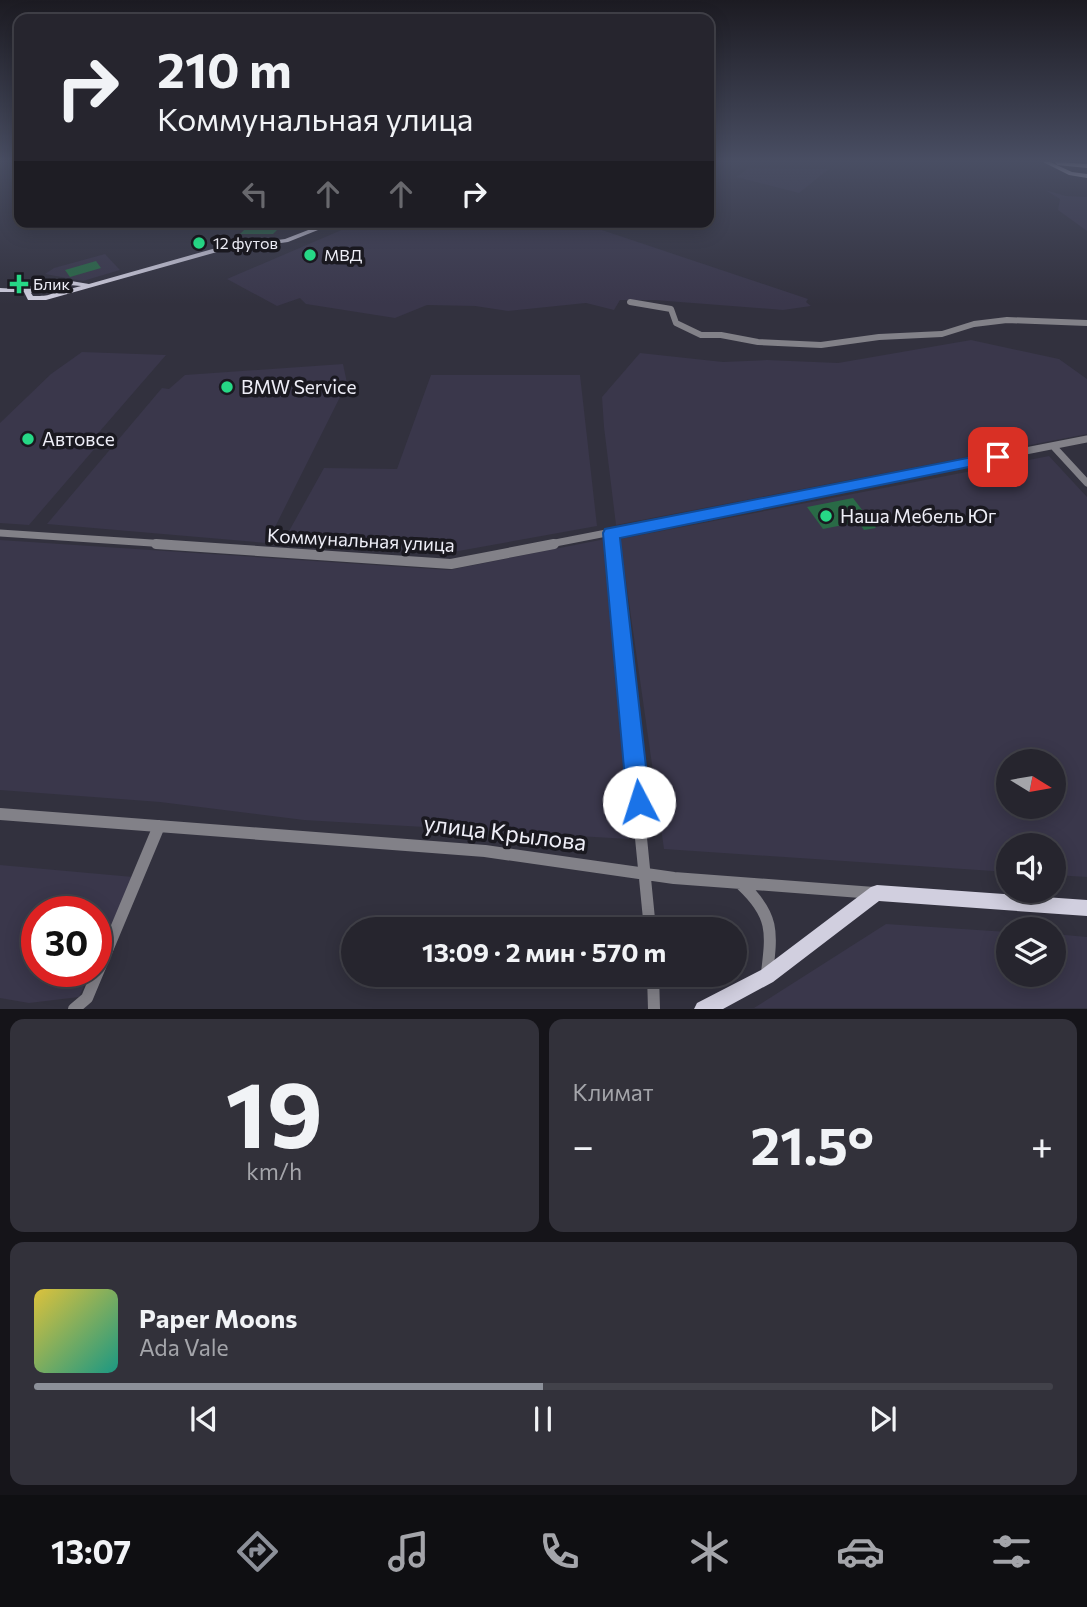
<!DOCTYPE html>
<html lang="ru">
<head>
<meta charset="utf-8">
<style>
  :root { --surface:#26252e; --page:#32313a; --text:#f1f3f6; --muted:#a4a5aa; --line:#42424a; --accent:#8c9099 }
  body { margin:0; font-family:Commissioner,sans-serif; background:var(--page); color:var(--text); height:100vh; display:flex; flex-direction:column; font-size:26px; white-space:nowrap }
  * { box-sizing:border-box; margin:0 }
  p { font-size:23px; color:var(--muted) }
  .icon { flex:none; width:38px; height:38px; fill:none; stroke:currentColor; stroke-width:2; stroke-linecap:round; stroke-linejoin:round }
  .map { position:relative; height:1009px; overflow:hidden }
  .panel { display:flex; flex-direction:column; gap:10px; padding:10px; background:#151419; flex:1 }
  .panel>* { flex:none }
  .guide { position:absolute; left:14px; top:14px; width:700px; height:214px; border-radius:14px; box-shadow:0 4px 18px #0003,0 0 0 2px var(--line); background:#26252e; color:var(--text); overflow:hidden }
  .needle { width:46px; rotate:101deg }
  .fabs { position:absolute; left:996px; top:749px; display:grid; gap:14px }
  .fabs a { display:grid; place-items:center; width:70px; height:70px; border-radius:50%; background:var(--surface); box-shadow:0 4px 18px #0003,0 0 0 2px var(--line); font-size:35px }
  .speed { position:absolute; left:21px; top:896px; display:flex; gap:14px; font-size:35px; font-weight:700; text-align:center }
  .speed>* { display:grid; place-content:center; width:91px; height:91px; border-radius:50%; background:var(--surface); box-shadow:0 4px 18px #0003,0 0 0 2px var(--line); line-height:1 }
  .speed .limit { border:10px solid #d22; background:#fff; color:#111 }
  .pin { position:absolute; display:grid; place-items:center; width:60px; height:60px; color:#fff; margin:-30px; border-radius:14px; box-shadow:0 4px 10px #0006 }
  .me { position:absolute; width:77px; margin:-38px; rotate:355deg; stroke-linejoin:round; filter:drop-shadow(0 0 5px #0008) }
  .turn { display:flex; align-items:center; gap:24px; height:147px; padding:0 28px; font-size:32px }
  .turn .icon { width:91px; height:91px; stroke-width:2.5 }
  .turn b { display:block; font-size:49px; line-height:60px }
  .lanes { display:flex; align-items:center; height:66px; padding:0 28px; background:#0003; justify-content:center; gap:35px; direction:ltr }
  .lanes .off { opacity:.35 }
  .big { font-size:52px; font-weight:700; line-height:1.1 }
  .panel .tile { flex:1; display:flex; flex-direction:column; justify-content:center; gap:10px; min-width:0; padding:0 24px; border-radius:14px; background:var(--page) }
  .panel .dial { align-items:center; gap:0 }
  .dial b { font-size:91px; line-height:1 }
  .song { display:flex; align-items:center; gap:21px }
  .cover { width:84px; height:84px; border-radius:10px; background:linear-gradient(135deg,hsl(50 70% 55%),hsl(170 70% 35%)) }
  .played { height:7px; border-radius:4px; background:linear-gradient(90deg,var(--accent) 50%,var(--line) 50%) }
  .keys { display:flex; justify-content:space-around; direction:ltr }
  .heat { display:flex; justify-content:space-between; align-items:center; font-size:38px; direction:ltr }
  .panel .tiles { flex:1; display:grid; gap:10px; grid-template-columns:1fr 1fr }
  .tile:last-child { grid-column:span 2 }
  .trip { position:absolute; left:341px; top:917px; width:406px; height:70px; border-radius:35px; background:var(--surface); box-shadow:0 4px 18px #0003,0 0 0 2px var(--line); font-weight:700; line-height:70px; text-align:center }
  .menu { display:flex; height:112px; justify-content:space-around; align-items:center; background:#0f0f12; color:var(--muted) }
  .menu .icon { width:49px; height:49px }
  .menu .on { color:var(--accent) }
  .menu b { font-size:32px; color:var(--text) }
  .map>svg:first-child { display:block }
  .built { fill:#3a374b; fill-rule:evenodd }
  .building { fill:#296a46 }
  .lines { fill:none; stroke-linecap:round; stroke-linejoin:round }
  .minor-far3 { stroke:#828188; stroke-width:6 }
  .minor-far2 { stroke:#828188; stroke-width:7 }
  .minor-far1 { stroke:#828188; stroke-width:10 }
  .minor { stroke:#828188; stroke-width:12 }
  .major { fill:#d1cfdf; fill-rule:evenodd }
  .route { fill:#1a73e8; stroke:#114b97; stroke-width:2 }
  .poi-dot { fill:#26d886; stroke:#1a1920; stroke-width:2.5 }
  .labels { text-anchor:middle; stroke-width:7; stroke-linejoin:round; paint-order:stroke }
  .far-poi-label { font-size:16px; fill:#eeeef7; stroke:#1a1920; text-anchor:start }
  .poi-label { font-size:19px; fill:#eeeef7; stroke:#1a1920; text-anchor:start }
  .street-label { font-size:19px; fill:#eeeef7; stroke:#1a1920 }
  .near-street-label { font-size:23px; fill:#eeeef7; stroke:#1a1920 }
</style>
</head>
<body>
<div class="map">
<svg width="1087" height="1009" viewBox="0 0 1087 1009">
  <rect width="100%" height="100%" fill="#32313e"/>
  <path class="built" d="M749,168L829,169L799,193L736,177Z
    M1045,190L1066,196L1087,197V231L1058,210L1060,199Z
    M382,222H578L808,299L806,302L811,306L783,310L654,300H620L614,310L586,303L508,311L475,306L427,305L395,318L306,304L300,298L277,306L227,279L358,223L371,227Z
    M105,254L120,270L83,281L45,274L54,268Z
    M971,340L1059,359L1087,379V434L616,525L604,427L602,397L640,353L723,362L767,360L838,363Z
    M82,352L166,355L94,438L102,440L29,525L0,523V423L51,374Z
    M343,364L347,383L267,543L47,524L162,388L169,389L185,375Z
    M431,375H580L597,526L453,552L283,542L324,468L397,469Z
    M1049,456L1087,497V877L1054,875V845H1008V872L664,849L620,539ZM1008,761H1054V807H1008Z
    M605,539L629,839L304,820L160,802L0,790V540L449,570Z
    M0,865L133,877L96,959V912H37V971H91L79,997L29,1003L0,998Z
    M886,924L1008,932V975H1054V934L1087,937V1008H754Z"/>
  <path class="building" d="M245,222H278L274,227H280L273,234H240L246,228H239Z
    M96,261L101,268L70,277L65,270Z
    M853,498L876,528L864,530L858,522L823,529L807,507Z"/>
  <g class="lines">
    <path class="minor-far3" d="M630,302L671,309L676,323L701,335H721L758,342L821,345L879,337L942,334L974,324L1007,320L1087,323"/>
    <path class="minor-far2" d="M1053,446L1087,483
      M0,533L182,545
      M611,533L612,545
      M545,545L1087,439"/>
    <path class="minor-far1" d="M156,544L451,564L554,544
      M612,544L632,749"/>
    <path class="minor" d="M632,747L650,929
      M0,814L485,851L674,878L874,893
      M742,885C774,915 772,932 767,973
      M653,975L654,1009
      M74,1009L87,998L159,826"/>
    <path class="major" d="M1043,162H1050L1072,172L1087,174V178L1069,175Z
      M1055,162L1087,164V168L1057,165Z
      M329,222H338L288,242L217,252L46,300H28L24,292H0V288L18,289L59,279L89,284L216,248L285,239ZM59,283L62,286C52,296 47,296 33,296L31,293L40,287ZM69,285L81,286L66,290L70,286Z
      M877,885L1087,900V916L879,901L773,982L723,1009H694L697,1003L761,970L871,887Z"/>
  </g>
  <linearGradient id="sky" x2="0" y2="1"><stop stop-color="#1c1b22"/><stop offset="0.53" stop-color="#494e63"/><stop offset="1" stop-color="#494e63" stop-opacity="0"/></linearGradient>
  <rect width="1087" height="304" fill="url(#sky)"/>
  <path class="route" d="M998,452L1003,453L1005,457L1003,460L620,538L650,802L647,810L639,814L631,810L627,802L603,533L605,529Z"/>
  <g class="poi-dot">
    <circle cx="199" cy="243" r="7"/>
    <circle cx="310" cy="255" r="7"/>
    <path d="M15.5 273.5h7v7h7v7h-7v7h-7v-7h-7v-7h7z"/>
    <circle cx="227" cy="387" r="7"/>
    <circle cx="28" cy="439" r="7"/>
    <circle cx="826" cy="516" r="7"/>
  </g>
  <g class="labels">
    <g class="far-poi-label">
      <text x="213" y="249">12 футов</text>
      <text x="324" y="261">МВД</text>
      <text x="33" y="290">Блик</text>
    </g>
    <g class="poi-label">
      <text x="241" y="394">BMW Service</text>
      <text x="42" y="446">Автовсе</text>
      <text x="840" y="523">Наша Мебель Юг</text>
    </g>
    <g class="street-label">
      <text transform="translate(361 540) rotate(3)" y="7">Коммунальная улица</text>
    </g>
    <g class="near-street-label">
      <text transform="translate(505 833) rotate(7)" y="8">улица Крылова</text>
    </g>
  </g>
</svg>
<div class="fabs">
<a><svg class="needle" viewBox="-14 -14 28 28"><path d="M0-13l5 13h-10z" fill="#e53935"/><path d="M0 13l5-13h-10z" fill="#a4a5aa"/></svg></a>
<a><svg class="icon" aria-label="sound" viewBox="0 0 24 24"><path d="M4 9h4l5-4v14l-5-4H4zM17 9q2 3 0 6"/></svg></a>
<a><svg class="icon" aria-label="layers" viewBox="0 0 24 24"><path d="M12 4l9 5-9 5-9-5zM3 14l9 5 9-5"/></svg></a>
</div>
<div class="speed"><div class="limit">30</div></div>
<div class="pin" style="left:998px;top:457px;background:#d93025"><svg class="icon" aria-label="arrive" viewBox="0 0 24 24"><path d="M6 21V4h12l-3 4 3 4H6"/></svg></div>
<svg class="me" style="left:639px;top:802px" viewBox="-20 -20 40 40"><circle r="19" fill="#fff"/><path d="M0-13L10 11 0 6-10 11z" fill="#1a73e8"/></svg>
<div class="trip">13:09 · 2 мин · 570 m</div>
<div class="guide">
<div class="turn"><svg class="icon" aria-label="right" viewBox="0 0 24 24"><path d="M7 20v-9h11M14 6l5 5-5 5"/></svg><div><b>210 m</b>Коммунальная улица</div></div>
<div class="lanes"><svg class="icon off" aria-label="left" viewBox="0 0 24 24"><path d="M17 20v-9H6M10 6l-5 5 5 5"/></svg><svg class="icon off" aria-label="ahead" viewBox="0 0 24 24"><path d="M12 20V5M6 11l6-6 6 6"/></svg><svg class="icon off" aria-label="ahead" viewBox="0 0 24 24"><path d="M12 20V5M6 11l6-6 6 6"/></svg><svg class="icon" aria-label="right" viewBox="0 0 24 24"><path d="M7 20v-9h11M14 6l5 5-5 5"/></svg></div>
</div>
</div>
<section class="panel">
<div class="tiles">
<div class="tile dial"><b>19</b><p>km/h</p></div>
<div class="tile"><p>Климат</p>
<div class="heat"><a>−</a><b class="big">21.5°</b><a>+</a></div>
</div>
<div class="tile">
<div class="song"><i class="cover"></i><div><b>Paper Moons</b><p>Ada Vale</p></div></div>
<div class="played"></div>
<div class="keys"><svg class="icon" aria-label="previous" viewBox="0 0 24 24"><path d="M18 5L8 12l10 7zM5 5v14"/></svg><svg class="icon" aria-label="pause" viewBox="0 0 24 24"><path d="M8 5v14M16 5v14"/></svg><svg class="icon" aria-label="next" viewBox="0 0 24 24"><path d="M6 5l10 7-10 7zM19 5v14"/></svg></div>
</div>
</div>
</section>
<nav class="menu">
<b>13:07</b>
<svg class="icon on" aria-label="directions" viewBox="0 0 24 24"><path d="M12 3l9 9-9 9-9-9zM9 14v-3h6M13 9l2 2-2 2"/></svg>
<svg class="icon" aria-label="music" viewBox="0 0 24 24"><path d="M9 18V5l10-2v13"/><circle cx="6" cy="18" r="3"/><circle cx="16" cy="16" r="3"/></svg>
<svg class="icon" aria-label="phone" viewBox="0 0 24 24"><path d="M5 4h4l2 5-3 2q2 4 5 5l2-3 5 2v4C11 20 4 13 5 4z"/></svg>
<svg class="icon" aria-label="climate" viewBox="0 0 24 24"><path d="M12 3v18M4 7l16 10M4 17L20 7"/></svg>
<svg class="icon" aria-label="car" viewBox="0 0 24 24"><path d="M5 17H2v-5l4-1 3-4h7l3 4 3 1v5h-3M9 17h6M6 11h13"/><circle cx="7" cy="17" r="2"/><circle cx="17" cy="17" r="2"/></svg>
<svg class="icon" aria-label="filters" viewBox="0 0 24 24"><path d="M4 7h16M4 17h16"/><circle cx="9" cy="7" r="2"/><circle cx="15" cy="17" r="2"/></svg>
</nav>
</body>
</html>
